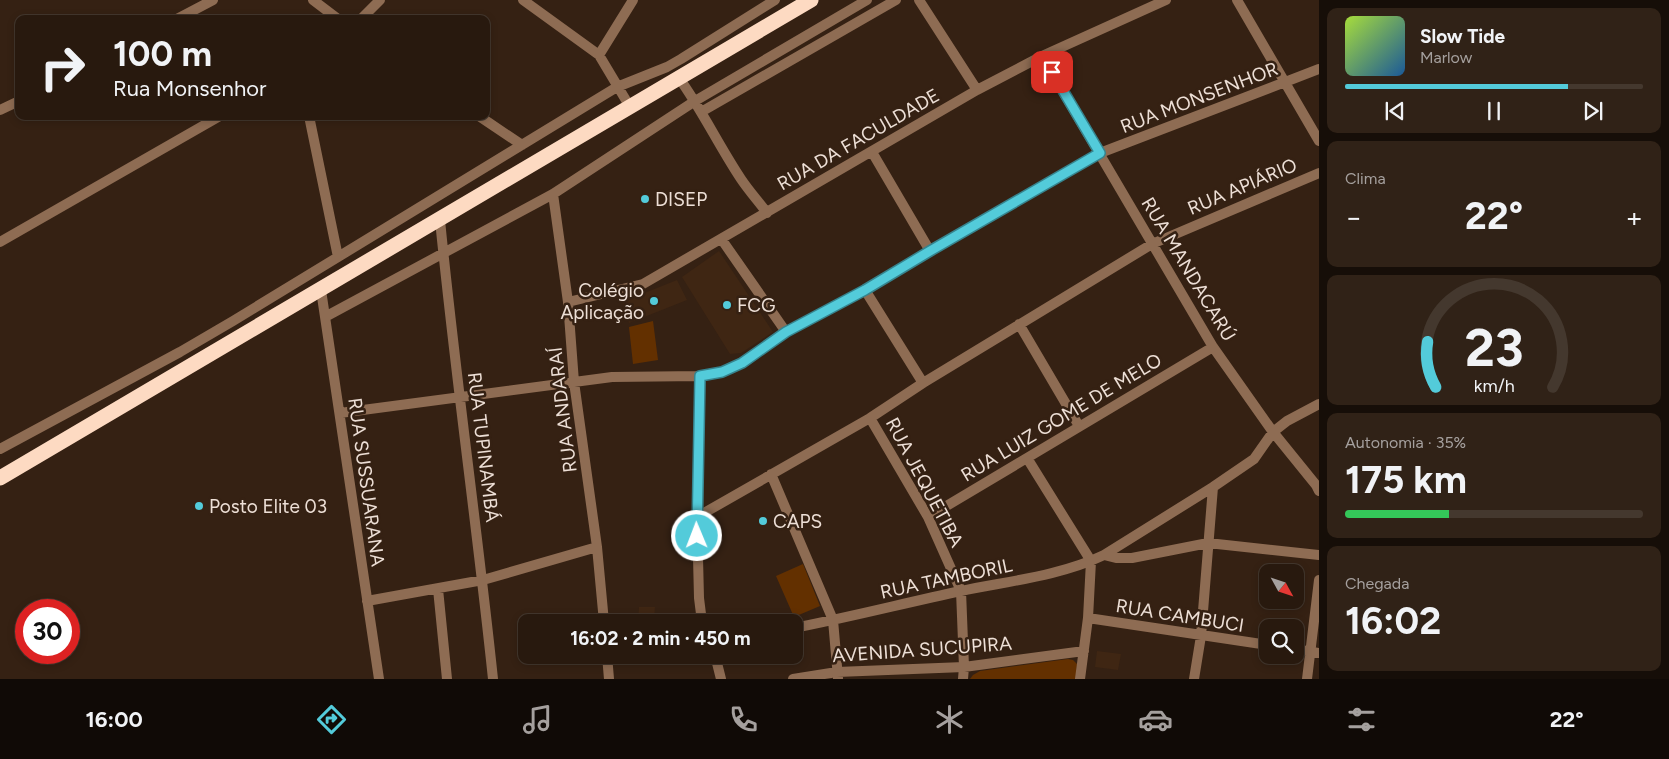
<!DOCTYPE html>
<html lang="pt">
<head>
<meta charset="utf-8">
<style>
  :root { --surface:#28190e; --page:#302217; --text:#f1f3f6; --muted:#a5a09e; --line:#44382e; --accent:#53cbda }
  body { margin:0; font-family:Figtree,sans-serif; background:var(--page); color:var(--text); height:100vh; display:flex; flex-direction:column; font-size:19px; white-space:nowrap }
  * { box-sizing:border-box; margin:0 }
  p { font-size:16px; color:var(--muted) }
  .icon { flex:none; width:28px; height:28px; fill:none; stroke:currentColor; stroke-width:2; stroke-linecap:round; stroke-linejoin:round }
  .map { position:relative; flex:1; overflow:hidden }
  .panel { display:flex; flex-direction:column; gap:8px; padding:8px; background:#160e08; width:350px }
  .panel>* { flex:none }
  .top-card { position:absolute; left:15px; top:15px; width:475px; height:105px; border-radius:10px; box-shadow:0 2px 8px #0003,0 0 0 1px var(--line); background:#28190e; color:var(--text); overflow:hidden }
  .needle { width:32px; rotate:130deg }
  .controls { position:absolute; left:1259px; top:564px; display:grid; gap:10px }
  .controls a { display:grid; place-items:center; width:45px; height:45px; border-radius:10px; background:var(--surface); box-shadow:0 2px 8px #0003,0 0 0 1px var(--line); font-size:25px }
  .speed { position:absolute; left:15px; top:599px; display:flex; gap:10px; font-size:25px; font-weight:700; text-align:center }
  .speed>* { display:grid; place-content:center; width:65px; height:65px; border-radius:50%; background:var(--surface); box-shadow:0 2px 8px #0003,0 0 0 1px var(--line); line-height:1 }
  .speed .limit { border:8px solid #d22; background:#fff; color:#111 }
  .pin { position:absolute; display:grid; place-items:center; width:42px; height:42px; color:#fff; margin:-21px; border-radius:10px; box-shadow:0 2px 8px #0006 }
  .me { position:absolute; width:55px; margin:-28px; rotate:359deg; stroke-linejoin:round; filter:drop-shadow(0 0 4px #0008) }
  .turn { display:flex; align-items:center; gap:18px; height:105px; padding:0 15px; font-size:22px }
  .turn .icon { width:65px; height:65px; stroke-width:2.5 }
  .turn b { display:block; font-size:35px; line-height:42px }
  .big { font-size:38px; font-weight:700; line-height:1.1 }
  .panel .tile { flex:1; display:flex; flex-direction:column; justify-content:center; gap:8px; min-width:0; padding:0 18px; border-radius:10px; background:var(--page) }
  .panel .dial { align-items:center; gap:0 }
  .dial svg { height:130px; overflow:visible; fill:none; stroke:var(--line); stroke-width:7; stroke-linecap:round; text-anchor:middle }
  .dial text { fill:var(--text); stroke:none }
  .song { display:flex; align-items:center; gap:15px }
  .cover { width:60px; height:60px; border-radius:8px; background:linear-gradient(135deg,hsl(80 70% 55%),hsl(210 70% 35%)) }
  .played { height:5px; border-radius:2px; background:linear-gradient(90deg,var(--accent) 75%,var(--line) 75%) }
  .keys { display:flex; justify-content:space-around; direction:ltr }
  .heat { display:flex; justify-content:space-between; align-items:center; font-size:28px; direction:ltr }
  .charge { height:8px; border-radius:4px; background:linear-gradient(90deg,#34c759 35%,var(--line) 0) }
  .trip { position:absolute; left:518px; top:614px; width:285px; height:50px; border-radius:10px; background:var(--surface); box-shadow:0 2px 8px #0003,0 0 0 1px var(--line); font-weight:700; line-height:50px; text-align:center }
  .dock { display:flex; height:80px; justify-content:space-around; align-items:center; background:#100a06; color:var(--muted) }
  .dock .icon { width:35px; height:35px }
  .dock .on { color:var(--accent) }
  .dock b { font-size:22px; color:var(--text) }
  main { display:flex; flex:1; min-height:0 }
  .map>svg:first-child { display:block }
  .built { fill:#3f2613 }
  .green { fill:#633000 }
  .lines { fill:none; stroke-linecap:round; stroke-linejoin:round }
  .street { stroke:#8e6c53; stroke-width:10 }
  .highway { stroke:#fddac2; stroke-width:15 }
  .route-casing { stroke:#36848e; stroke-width:12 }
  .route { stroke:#53cbda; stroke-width:9 }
  .poi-dot { fill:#53cbda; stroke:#352113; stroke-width:2 }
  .labels { text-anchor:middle; stroke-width:5; stroke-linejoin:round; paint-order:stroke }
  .street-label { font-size:19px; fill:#eddfd6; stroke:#352113 }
  .poi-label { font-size:19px; fill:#eddfd6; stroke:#352113; text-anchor:start }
</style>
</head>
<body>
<main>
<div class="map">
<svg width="1319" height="679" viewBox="0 0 1319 679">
  <rect width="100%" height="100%" fill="#352113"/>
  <path class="built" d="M719,251L773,332L741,353L730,354L682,277Z
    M677,280L687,300L629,323L622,302Z
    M639,607H655L654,620H681L680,622H638Z
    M1097,651L1121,654L1118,670L1095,667Z"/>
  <path class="green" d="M653,321L658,360L633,364L629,327Z
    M803,564L820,606L794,617L776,576Z
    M1068,659L1073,660L1077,664L1076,679H970L973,675L980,671Z"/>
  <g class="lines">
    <path class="street" d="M313,0L338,19
      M523,0L599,55
      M919,0L977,90
      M1237,0L1319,141
      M177,19L213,0
      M361,19L380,0
      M1042,56L1213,347L1273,432L1316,485L1319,491
      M679,78C702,110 719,146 741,179C749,191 759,202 767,213
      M630,107L599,55L633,0
      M0,110L19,101
      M701,112L896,0
      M309,116L338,257
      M479,116L522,145
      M872,152L930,251
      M553,194L568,302L574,382L597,547L604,622
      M440,220C455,373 477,526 493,679
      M722,240L786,332
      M0,242L220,116
      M321,290L379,679
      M865,290L923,383
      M568,302L643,284L977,90L1042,56L1166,0
      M325,317L553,194L695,101L867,0
      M1019,324L1079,426
      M700,376L697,517L699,598L702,622
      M340,413L612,377L700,376L722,372L742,363L786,332L865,290L930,251L1100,153L1319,69
      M870,418L928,517L961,591L964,667L963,679
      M0,449L180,352L233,321L617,87L667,67L681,59L775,0
      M1027,458L1091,561L1088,618L1080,679
      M771,474L833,620L838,678
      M697,517L870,418L923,383L1152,244L1319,173
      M928,517L1213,347
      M1104,555L1116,558H1132L1208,543L1319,555
      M438,589L447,679
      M367,601L483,580L597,547
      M1088,618L1268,645
      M794,628C850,617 905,603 961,591C1009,581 1060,576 1104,555L1213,487L1254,459L1273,432L1287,421L1319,404
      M1295,649L1319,653
      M607,655L609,679
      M715,655L721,679
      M793,679L837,672L964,667L1084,651
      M1194,679L1201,636L1213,487
      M1307,679L1319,580"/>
    <path class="highway" d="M0,478L811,0"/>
  </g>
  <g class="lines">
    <g class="route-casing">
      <path id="route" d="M697,536L700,376L722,372L742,363L786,332L865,290L930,251L1100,153L1052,72"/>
    </g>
    <use href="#route" class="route"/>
  </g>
  <g class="poi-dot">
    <circle cx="645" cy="199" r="5"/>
    <circle cx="654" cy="301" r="5"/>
    <circle cx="727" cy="305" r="5"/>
    <circle cx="199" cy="506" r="5"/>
    <circle cx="763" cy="521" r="5"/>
  </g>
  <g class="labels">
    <g class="street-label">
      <text transform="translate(1199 97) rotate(-21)" y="7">RUA MONSENHOR</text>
      <text transform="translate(858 139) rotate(-30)" y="7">RUA DA FACULDADE</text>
      <text transform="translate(1242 186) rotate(-23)" y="7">RUA APIÁRIO</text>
      <text transform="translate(1189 269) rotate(59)" y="7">RUA MANDACARÚ</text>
      <text transform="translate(562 410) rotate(-97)" y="7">RUA ANDARAÍ</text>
      <text transform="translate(1061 417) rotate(-31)" y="7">RUA LUIZ GOME DE MELO</text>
      <text transform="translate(484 447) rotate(83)" y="7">RUA TUPINAMBÁ</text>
      <text transform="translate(367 482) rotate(82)" y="7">RUA SUSSUARANA</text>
      <text transform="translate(925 482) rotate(62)" y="7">RUA JEQUETIBA</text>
      <text transform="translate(946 578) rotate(-12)" y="7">RUA TAMBORIL</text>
      <text transform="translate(1180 615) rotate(9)" y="7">RUA CAMBUCI</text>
      <text transform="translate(922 649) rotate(-4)" y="7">AVENIDA SUCUPIRA</text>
    </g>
    <g class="poi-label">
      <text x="655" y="206">DISEP</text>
      <text x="644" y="297" text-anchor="end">Colégio<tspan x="644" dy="22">Aplicação</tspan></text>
      <text x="737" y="312">FCG</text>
      <text x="209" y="513">Posto Elite 03</text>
      <text x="773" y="528">CAPS</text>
    </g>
  </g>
</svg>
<div class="controls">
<a><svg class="needle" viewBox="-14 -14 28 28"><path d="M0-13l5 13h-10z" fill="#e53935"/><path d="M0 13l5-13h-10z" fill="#a5a09e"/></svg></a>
<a><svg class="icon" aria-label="search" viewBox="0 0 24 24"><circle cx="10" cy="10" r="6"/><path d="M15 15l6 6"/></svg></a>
</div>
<div class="speed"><div class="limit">30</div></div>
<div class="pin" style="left:1052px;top:72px;background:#d93025"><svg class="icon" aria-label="arrive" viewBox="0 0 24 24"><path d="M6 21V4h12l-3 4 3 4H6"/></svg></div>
<svg class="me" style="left:697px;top:536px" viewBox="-20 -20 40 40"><circle r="17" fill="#53cbda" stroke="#fff" stroke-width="3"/><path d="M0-11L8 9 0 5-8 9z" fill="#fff"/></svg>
<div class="trip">16:02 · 2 min · 450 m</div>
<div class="top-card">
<div class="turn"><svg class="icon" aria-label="right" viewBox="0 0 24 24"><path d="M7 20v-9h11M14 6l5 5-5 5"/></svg><div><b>100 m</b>Rua Monsenhor</div></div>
</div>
</div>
<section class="panel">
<div class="tile">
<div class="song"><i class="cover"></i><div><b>Slow Tide</b><p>Marlow</p></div></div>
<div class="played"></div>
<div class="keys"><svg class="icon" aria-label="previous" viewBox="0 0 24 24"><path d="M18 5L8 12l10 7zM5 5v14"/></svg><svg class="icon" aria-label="pause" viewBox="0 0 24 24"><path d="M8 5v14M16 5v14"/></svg><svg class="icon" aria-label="next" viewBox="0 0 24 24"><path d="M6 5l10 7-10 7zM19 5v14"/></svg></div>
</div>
<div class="tile"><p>Clima</p>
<div class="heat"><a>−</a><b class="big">22°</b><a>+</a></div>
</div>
<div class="tile dial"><svg viewBox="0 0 100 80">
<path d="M14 69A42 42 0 1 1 86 69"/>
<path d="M14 69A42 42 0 0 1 9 41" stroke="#53cbda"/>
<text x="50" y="56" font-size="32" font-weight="700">23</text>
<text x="50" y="72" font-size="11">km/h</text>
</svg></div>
<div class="tile"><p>Autonomia · 35%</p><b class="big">175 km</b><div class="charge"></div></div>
<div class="tile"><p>Chegada</p><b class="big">16:02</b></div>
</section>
</main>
<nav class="dock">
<b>16:00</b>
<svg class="icon on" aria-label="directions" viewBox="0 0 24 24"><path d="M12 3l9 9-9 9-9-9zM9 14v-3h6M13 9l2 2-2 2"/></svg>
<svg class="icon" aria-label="music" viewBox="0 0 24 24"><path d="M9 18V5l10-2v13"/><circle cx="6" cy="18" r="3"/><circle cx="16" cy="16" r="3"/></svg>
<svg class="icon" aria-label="phone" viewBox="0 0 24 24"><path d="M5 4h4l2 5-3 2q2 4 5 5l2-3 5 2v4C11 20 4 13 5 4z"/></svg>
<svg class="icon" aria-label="climate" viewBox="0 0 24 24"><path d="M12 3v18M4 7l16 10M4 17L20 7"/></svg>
<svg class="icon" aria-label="car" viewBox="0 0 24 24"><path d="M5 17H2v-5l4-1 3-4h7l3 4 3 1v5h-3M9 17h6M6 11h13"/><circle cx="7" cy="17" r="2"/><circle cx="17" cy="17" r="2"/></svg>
<svg class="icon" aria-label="filters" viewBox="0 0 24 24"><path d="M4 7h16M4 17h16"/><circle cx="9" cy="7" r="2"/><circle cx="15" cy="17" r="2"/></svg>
<b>22°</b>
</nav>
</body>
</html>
